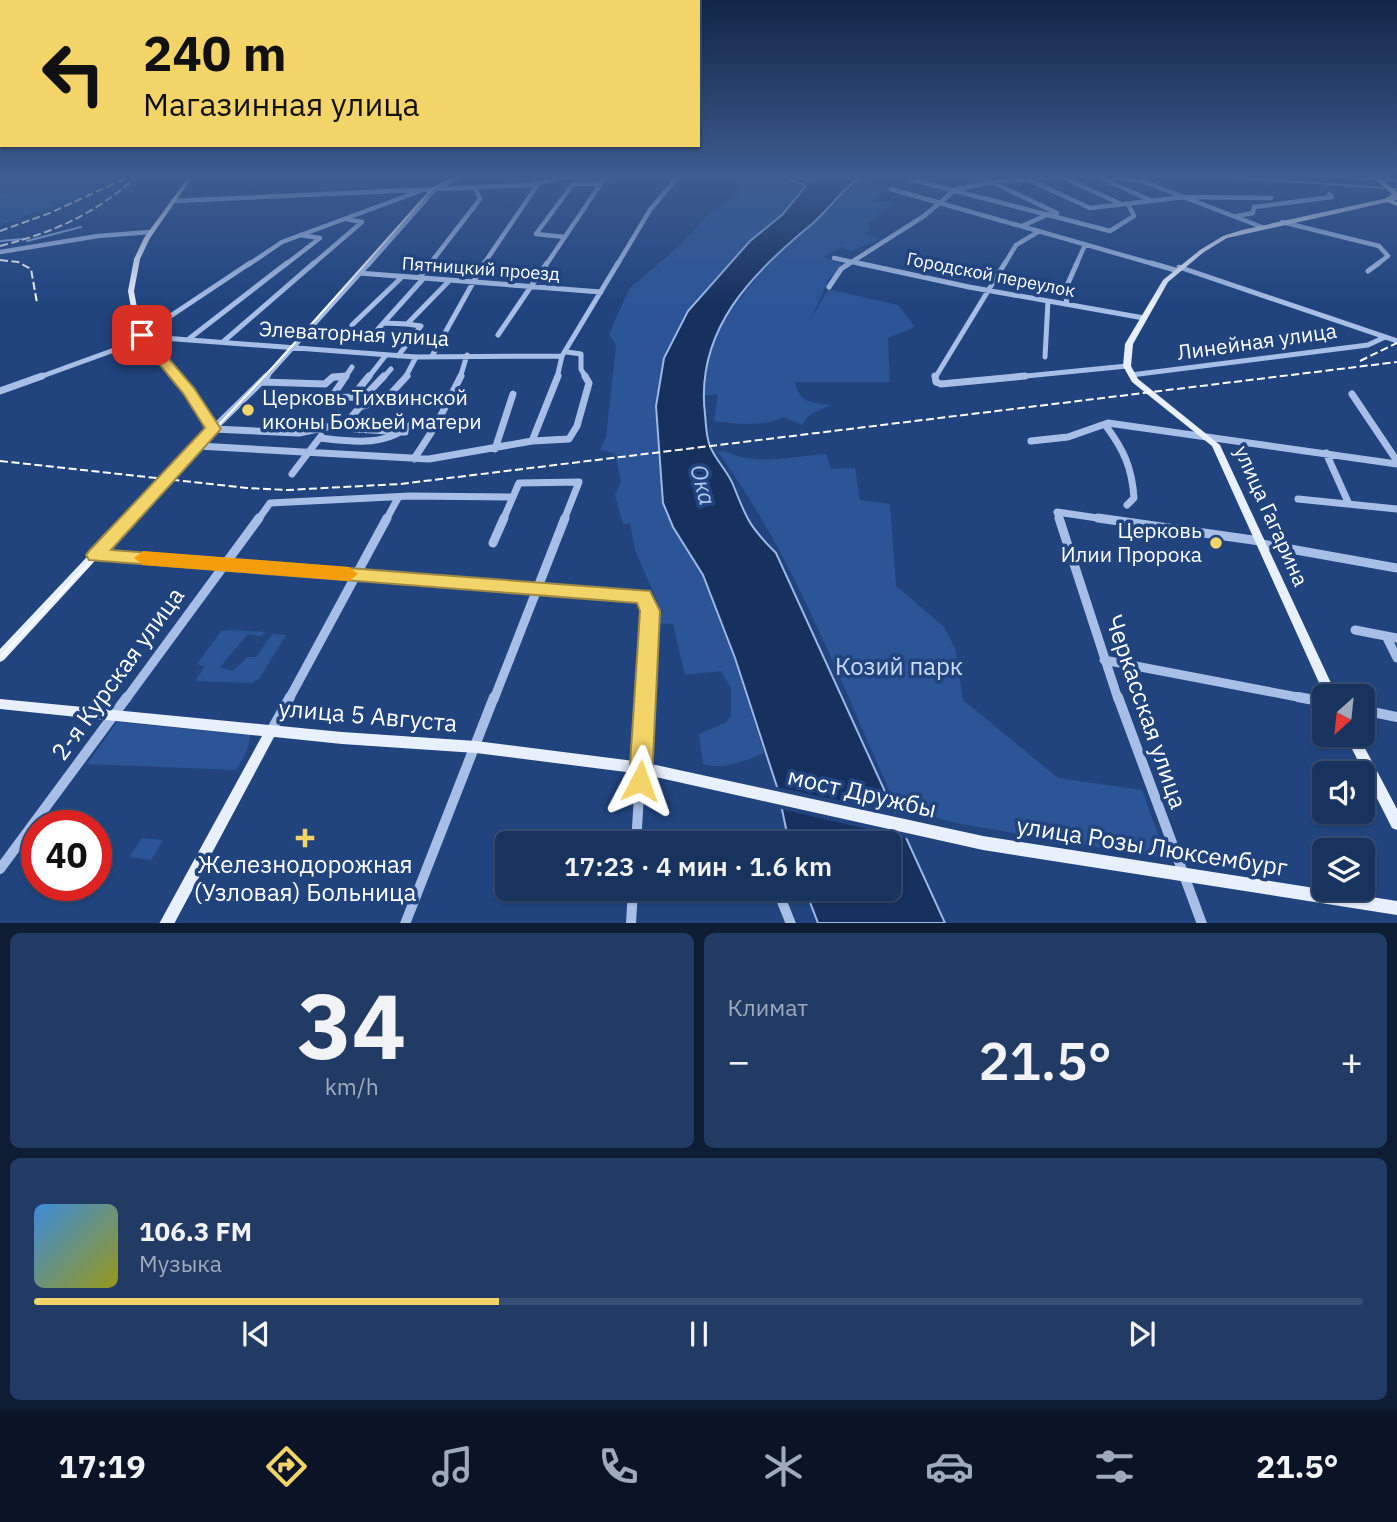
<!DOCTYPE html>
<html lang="ru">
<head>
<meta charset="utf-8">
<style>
  :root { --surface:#19335f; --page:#223b65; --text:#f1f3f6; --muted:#9faabd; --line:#374e74; --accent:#f3d468 }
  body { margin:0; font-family:"IBM Plex Sans",sans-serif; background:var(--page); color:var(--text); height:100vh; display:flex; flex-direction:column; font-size:26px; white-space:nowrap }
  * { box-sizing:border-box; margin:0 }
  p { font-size:23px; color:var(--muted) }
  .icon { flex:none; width:38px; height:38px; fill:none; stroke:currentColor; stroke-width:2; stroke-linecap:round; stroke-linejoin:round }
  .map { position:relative; height:923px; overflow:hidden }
  .side { display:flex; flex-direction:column; gap:10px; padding:10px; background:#0e1c34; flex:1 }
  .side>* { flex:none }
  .banner { position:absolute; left:0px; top:0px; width:700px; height:147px; box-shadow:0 2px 5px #0004,0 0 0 2px var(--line); background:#f3d468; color:#111; overflow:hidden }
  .needle { width:46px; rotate:207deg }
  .controls { position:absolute; left:1312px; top:684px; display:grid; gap:14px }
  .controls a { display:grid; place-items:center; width:63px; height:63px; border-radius:10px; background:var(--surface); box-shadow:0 2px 5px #0004,0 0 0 2px var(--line); font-size:35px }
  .speed { position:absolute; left:21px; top:810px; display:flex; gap:14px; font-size:35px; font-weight:700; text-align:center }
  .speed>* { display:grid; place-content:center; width:91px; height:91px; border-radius:50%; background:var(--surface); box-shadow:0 2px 5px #0004,0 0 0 2px var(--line); line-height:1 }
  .speed .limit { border:10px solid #d22; background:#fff; color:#111 }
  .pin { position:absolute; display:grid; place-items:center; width:60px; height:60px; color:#fff; margin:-30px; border-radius:14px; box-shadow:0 4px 10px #0006 }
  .me { position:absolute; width:77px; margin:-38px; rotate:4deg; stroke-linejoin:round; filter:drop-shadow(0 0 5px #0008) }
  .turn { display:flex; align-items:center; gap:24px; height:147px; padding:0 28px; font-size:32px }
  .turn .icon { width:91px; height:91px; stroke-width:2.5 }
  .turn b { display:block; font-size:49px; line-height:60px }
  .big { font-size:52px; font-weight:600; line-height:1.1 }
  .side .tile { flex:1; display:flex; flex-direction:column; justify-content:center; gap:10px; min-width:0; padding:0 24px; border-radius:10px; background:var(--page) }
  .side .dial { align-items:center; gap:0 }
  .dial b { font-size:91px; line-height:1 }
  .song { display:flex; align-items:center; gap:21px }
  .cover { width:84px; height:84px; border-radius:10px; background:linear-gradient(135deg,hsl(210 70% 55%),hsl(60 70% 35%)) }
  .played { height:7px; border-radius:4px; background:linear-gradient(90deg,var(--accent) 35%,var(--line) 35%) }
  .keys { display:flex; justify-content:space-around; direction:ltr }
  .heat { display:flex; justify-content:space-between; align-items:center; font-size:38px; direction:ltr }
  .side .tiles { flex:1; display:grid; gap:10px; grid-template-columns:1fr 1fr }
  .tile:last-child { grid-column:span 2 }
  .trip { position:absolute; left:495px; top:831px; width:406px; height:70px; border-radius:10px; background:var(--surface); box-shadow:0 2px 5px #0004,0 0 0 2px var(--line); font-weight:600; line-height:70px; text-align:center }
  .dock { display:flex; height:112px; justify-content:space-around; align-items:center; background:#0a1426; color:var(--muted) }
  .dock .icon { width:49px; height:49px }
  .dock .selected { color:var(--accent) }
  .dock b { font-size:32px; color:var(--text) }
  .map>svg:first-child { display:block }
  .green { fill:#2b5597 }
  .water { fill:#17315f; stroke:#9ab9e8; stroke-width:2 }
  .pier { fill:#21447f }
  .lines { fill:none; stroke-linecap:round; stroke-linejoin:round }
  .stream { stroke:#9ab9e8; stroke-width:2 }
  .minor-far4 { stroke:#a7bfe7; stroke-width:4.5 }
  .minor-far3 { stroke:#a7bfe7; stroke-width:5 }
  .minor-far2 { stroke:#a7bfe7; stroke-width:7 }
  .minor-far1 { stroke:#a7bfe7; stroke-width:9 }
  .minor { stroke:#a7bfe7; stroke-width:10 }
  .major { fill:#e8effd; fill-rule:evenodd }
  .highway { fill:#fff; fill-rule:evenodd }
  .tram { stroke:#fff; stroke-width:2 }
  .rail { stroke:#fff; stroke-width:2; stroke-dasharray:8 3.5; stroke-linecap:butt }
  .major-bridge { stroke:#e8effd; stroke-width:9 }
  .route { fill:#f3d468; stroke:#9e8a44; stroke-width:2 }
  .slow { fill:#f59e0b }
  .poi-dot { fill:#f3d468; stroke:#21447f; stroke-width:2.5 }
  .labels { text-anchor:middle; stroke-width:7; stroke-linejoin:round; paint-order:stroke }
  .far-street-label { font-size:18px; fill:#fff; stroke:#21447f }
  .street-label { font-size:21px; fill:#fff; stroke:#21447f }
  .poi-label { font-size:21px; fill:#fff; stroke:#21447f; text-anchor:start }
  .water-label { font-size:23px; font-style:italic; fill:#b2caef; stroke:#21447f }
  .near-park-label { font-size:24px; fill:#cadbf5; stroke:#21447f }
  .near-street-label { font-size:24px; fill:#fff; stroke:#21447f }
  .near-poi-label { font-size:24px; fill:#fff; stroke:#21447f }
</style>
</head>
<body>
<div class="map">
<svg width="1397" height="924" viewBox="0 0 1397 924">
  <rect width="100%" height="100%" fill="#21447f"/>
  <path class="green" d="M5,175H55L24,189L0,192V177Z
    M60,175H120L83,196L0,225V194L29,189Z
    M730,175H773L804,184V187L782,215L750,241L687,311L664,358L655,406L663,504L672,527L703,575L734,658L764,753C744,761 724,770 703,764L699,734L725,723L731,716V688L721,671L685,675L673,624L651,623L658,603L635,550L630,523L623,524L615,495L621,481L615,454L600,450L606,437L616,345L609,334L629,289L679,246L710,212L741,192Z
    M866,175H896L868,182L869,186L884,190L873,201L896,202L868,223L870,229L864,234L880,239L851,251L842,247L824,257L844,265L830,277L810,321L828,289L898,305L915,327L888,338L890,382H795C799,403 813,403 831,405L809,415L802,425L784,417C763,427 737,424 714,421L718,394L704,396L708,358L723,318L782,248L835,203L845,189L861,185L856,181Z
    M725,451C751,467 796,456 826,454L831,469L855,468L860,500L890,504L896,586L944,627L955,648L963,700L1058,778L1142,790L1167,859L961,824L897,808C843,688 796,559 718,452Z
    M232,630L265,632L262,636L248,634L220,667L233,671L248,657H256L272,634L286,635L259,679L252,683L195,681L205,666L197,664L221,631Z
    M117,722L250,735C250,748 243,758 236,770L87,764Z
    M142,838L163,840L151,860L129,857Z"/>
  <path class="water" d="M774,175H794L808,181L829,175H866C843,186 831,208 812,224C752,273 695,330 705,414C706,424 706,437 710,446C715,460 729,472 734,487C747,520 750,527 776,553L945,923H818L805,889H889V844L789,843L778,790L735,658L703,575L673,527L663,503L656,406L664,358L688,311L750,241L782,215L805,187L804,184Z
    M1206,175H1311L1397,181V189Z"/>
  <path class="pier" d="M773,786L898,813L910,839L777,808Z"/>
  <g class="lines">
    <path class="stream" d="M0,241L23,239
      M27,241L81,227"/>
    <path class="minor-far4" d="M977,175L1057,213
      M1062,177L1121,204
      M1099,177L1152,201
      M1027,179L1090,208L1185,197L1271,198
      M913,180L1110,231L1134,216L1128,204
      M891,189L1157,265
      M173,201L529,185L559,178L622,175
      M1237,216L1253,213L1254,207L1332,197L1329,194
      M1282,222L1379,246L1388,256L1376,265
      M1022,226L1049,214
      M565,237L536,234L573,184H600
      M0,252L98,236L150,232
      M834,258L866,265
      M248,265L282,242L420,191
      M285,265L320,238L300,235
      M312,265L362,222L346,219
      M368,265L436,188L465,175
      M429,265L480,199L475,187
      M483,265L538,184
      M546,265L606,176
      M617,265L650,210L679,175
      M847,265L924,216L955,190L992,182L1074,175L1139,180L1262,227
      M1004,265L1016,245L1038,232
      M1076,265L1085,245"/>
    <path class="minor-far3" d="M858,263L969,287L1144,318
      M1151,263L1175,270
      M1179,267L1397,341
      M1368,271L1379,263
      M359,273L601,292
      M419,278L431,263
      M829,287L841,269L850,263
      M1067,304L1065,290L1077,263
      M384,323L407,324
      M352,325L402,277
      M378,329L423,279
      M142,335L250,263
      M498,335L547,263
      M190,338L287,263
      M224,341L314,263
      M567,352L581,354V369L586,378
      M398,356L421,326L407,324L449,281
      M432,356L484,263
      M1045,357L1048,301
      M1131,375L1368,345L1385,337
      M37,378L150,337L416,357L562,356
      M265,378L369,263
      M332,378L346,376L352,367
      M368,378L386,355
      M383,378L391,369
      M405,378L416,357
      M460,378L467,355
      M557,378L562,356L618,263
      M935,378L1005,263
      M1007,378L1127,366"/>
    <path class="minor-far2" d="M346,376L331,398L352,397
      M935,376L936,382L941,384L1025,376
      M262,382L325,384L333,377L346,376
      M0,391L42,376
      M1352,394L1397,461
      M362,399L384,376
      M360,407L362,399L352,397L369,376
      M346,423L360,407L385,400L407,376
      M1106,426C1124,450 1132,468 1134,498L1127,505
      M213,429L267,376
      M214,429L299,433L346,423L355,429L405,432
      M320,438C354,442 386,447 413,423H435
      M532,441L558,376
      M1031,441L1068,437L1108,423L1397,464
      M198,446L429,459L532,441L569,439L577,426L589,383L585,376
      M495,449L513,394
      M1326,453L1348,502
      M414,459L436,425L461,376
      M292,474L321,436
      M1298,499L1397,509
      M258,520L270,503L410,496L513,497
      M386,520L398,498
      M503,520L519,483L579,482L564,520
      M1060,520L1057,512L1111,520"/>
    <path class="minor-far1" d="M1059,518L1118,699
      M1098,518L1260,541
      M493,543L504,518
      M1262,544L1397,568
      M95,555L644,596L650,611L645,699
      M1355,630L1386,636
      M1397,638L1386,636L1397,658
      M1104,660L1308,699
      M126,699L259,518
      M289,699L387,518
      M494,699L565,518"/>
    <path class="minor" d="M1118,697L1202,924
      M1298,697L1325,702
      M1363,710L1397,717
      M271,731L290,697
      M636,844L645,697
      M0,869L127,697
      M777,889L791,924
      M405,924L494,697
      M631,924L633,889"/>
    <path class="major" d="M190,175H194L150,238L140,259L134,291L141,330L192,389L217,429L182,469L179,470L175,467L176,465L209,429L186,392L135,330L128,291L134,259L144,238Z
      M1397,196V200L1227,238L1204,252L1168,282L1133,344L1131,366L1138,379L1220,445L1337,696H1325L1212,446L1132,382L1123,366L1125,344L1163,280L1200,250L1223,236L1242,230Z
      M156,486L159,487L161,489L159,491L4,660L0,662V649L153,487Z
      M0,699L342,732L476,741L642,762L983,836L1397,901V915L983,850L642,774L476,753L342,744L274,737L174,924H159L262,736L0,709Z
      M1345,735H1358L1397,809V830L1392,828Z"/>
    <path class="highway" d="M1370,175H1376L1397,192V197L1391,200L1397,202V206L1385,201V199L1392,194Z"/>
    <path class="tram" d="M0,658L275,365L431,190L457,175"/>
    <path class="rail" d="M0,231L50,213L126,178
      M0,246C58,231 94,214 139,175
      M0,260L18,262L31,269L37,303
      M1360,361L1397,343
      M0,461L247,488L287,490L400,484L1397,362"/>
    <path class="major-bridge" d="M156,489L179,467"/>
  </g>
  <linearGradient id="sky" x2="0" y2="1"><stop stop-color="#122546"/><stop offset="0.58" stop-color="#3d5c90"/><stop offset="1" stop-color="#3d5c90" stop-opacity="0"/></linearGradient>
  <rect width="1397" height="304" fill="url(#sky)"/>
  <path class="route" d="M137,332H146L194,388L221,429L111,550L650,591L660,611L652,781L649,789L640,793L632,789L629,781L640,611L637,603L89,560L86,555L89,551L205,428L183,393L137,337Z"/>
  <path class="slow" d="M143,551L349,567L358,574L349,581L143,565L134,558Z"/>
  <g class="poi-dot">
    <circle cx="248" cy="410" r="7"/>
    <circle cx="1216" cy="543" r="7"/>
    <path d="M301.5 827.5h7v7h7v7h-7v7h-7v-7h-7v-7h7z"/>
  </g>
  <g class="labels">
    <g class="far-street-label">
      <text transform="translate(481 269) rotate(4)" y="6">Пятницкий проезд</text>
      <text transform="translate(991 275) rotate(11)" y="6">Городской переулок</text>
    </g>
    <g class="street-label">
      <text transform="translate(354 334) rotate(3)" y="7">Элеваторная улица</text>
      <text transform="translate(1257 342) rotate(-8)" y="7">Линейная улица</text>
      <text transform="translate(1271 516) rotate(66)" y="7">улица Гагарина</text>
    </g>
    <g class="poi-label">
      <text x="262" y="405">Церковь Тихвинской<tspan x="262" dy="24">иконы Божьей матери</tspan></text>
      <text x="1202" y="538" text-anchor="end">Церковь<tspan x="1202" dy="24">Илии Пророка</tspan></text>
    </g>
    <g class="water-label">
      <text transform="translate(703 485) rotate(75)" y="8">Ока</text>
    </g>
    <g class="near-park-label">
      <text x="899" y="675">Козий парк</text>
    </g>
    <g class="near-street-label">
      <text transform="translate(118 674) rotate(-54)" y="8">2-я Курская улица</text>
      <text transform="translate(1146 712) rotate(71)" y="8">Черкасская улица</text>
      <text transform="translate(368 716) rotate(5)" y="8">улица 5 Августа</text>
      <text transform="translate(862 793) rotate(13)" y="8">мост Дружбы</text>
      <text transform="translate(1152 847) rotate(9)" y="8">улица Розы Люксембург</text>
    </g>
    <g class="near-poi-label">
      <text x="305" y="873">Железнодорожная<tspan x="305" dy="28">(Узловая) Больница</tspan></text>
    </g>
  </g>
</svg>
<div class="controls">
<a><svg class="needle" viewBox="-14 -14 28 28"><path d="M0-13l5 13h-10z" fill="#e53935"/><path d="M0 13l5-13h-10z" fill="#9faabd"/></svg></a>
<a><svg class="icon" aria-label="sound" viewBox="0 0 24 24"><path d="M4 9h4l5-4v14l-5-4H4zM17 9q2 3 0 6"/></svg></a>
<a><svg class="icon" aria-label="layers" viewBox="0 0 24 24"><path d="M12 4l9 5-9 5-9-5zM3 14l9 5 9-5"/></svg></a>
</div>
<div class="speed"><div class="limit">40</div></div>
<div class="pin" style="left:142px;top:335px;background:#d93025"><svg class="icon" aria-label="arrive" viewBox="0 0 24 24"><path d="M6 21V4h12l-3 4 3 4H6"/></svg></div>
<svg class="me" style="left:640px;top:781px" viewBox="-20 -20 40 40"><path d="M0-17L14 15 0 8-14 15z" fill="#f3d468" stroke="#fff" stroke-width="4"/></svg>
<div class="trip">17:23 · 4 мин · 1.6 km</div>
<div class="banner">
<div class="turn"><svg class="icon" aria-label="left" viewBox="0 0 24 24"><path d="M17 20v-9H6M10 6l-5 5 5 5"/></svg><div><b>240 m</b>Магазинная улица</div></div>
</div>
</div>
<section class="side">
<div class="tiles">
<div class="tile dial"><b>34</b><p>km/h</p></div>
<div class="tile"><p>Климат</p>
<div class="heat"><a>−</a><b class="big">21.5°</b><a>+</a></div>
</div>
<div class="tile">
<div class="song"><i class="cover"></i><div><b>106.3 FM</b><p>Музыка</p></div></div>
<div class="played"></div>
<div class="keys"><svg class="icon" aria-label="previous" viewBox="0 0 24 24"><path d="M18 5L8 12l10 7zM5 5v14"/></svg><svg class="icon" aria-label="pause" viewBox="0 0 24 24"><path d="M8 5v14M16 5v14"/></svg><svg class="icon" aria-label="next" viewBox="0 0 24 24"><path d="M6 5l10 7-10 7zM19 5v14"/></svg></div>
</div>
</div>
</section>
<nav class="dock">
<b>17:19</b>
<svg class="icon selected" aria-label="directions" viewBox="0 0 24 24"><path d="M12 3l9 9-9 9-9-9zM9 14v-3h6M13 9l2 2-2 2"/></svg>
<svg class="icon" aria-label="music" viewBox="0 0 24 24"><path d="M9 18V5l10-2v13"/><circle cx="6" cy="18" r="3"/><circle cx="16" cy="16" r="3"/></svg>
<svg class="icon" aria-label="phone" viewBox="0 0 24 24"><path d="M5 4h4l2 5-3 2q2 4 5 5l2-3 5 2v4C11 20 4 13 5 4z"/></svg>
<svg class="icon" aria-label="climate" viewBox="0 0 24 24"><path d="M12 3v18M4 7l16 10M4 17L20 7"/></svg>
<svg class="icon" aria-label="car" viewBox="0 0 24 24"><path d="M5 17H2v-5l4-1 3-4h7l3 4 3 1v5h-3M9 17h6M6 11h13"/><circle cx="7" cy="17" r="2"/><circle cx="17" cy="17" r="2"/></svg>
<svg class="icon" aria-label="filters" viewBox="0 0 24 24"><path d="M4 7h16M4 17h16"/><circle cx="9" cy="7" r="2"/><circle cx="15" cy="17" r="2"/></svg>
<b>21.5°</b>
</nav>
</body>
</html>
